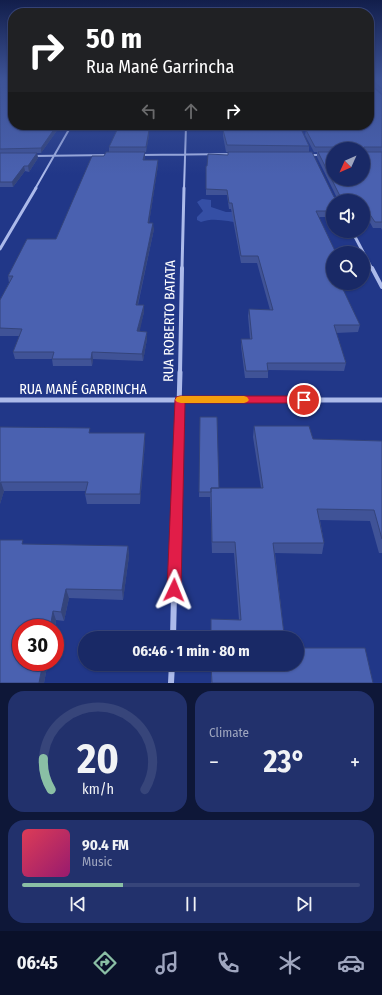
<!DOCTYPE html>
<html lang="en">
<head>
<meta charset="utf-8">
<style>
  :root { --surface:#192966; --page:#22316c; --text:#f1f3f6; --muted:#9fa6bf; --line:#37457a; --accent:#8abfa5 }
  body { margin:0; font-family:"Fira Sans Condensed",sans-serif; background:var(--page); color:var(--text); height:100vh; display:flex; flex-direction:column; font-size:15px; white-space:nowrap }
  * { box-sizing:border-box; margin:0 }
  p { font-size:13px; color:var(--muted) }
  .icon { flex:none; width:22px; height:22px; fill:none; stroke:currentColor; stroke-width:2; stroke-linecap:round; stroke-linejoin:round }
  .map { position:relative; height:683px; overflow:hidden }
  .details { display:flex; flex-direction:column; gap:8px; padding:8px; background:#0e1738; flex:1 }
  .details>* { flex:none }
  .banner { position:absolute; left:8px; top:8px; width:366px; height:122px; border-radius:16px; box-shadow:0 1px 3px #0004,0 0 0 1px var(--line); background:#202124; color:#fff; overflow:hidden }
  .needle { width:26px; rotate:225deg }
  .controls { position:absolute; left:326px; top:142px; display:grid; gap:8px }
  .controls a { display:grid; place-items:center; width:44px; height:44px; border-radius:50%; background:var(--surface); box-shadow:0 1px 3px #0004,0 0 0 1px var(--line); font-size:20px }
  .speed { position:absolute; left:12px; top:619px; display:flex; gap:8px; font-size:20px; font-weight:700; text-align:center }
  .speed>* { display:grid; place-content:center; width:52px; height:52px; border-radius:50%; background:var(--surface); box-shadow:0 1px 3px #0004,0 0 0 1px var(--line); line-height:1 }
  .speed .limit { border:6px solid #d22; background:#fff; color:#111 }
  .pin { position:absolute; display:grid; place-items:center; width:34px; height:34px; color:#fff; margin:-17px; border:2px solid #fff; border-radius:50%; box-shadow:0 1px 4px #0007 }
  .me { position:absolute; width:44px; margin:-22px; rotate:2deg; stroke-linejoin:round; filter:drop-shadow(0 0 3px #0008) }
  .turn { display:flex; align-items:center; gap:14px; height:84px; padding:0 12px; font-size:18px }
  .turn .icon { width:52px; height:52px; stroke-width:2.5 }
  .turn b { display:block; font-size:28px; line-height:34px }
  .lanes { display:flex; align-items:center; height:38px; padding:0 12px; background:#0003; justify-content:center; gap:20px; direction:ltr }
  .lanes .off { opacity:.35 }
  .big { font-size:30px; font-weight:700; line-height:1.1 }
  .details .card { flex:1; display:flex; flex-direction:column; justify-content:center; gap:6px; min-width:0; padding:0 14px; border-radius:16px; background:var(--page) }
  .details .dial { align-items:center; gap:0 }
  .dial svg { height:104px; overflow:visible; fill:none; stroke:var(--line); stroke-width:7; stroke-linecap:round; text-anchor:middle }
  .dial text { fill:var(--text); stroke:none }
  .song { display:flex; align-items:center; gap:12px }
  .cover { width:48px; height:48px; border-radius:6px; background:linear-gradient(135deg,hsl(350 70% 55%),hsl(320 70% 35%)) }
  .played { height:4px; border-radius:2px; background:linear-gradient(90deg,var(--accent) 30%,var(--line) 30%) }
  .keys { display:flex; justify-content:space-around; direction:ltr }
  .heat { display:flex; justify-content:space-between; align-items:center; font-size:22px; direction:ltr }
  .details .tiles { flex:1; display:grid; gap:8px; grid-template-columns:1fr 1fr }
  .card:last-child { grid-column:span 2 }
  .trip { position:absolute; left:78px; top:631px; width:226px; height:40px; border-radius:20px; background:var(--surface); box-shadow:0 1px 3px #0004,0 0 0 1px var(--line); font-weight:700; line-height:40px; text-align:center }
  .dock { display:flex; height:64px; justify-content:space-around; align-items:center; background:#0a1029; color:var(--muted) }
  .dock .icon { width:28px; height:28px }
  .dock .current { color:var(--accent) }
  .dock b { font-size:18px; color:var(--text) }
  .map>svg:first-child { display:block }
  .green { fill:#354fa5 }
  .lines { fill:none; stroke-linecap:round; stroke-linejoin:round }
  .street-far5 { stroke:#acbaea; stroke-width:1.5 }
  .street-far4 { stroke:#acbaea; stroke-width:2 }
  .street-far3 { stroke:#acbaea; stroke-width:3 }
  .street-far2 { stroke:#acbaea; stroke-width:4 }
  .street-far1 { stroke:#acbaea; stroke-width:5 }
  .street { stroke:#acbaea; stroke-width:6 }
  .wall { fill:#405397; fill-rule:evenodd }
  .shaded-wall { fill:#34447b }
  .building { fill:#4a61b0; stroke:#34447b }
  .route { fill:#e11d48; stroke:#92132f }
  .slow { fill:#f59e0b }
  .labels { text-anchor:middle; stroke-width:4; stroke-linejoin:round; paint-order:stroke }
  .street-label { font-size:14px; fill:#fff; stroke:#213788 }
</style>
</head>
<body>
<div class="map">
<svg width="382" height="683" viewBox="0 0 382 683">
  <rect width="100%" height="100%" fill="#213788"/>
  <path class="green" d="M255,125H284L280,126L296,129L299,136L242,132L240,129L255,128L256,127Z
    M202,199L211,200V207L226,212H232L242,223C228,222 215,217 201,222L197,220V217L203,211L197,202Z"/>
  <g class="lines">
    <path class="street-far5" d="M297,125L298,127
      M71,127L72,125
      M186,127V125"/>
    <path class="street-far4" d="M298,126L301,133
      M139,155L233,154
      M309,155H333
      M33,156L109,155
      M35,189L71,126
      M184,189L186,126"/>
    <path class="street-far3" d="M352,231L372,269
      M0,249L36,188
      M182,269L184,188"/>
    <path class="street-far2" d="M372,268L382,287
      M180,373L182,268"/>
    <path class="street-far1" d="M0,400H382
      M176,508L180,372"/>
    <path class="street" d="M173,638L176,507
      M171,683L172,664"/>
  </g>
  <path class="wall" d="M369,79H382V94L370,83Z
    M0,81L57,125H58V129L41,153H37L38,158L29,172L25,171L13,187H0Z
    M382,95V230L381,228H373L368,219H363V201H333V217H319L333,283H352L351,284H340L360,325L358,332L336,333L346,363L344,371L268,370V378H245L241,346V339H250L248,316L249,309L270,310L257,263H241L231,209H229L227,195H206V166H207L228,155V152H226L223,136V130L309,146V152L334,197L337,198L317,157V152H314L305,135L306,130H316L313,125H369ZM333,149H363L333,179Z
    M149,135L146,152H145V157L144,160H158V165L149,223L154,229L138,305H144V312L139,331L147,332V339L143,361L93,359L92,366H53L52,359H15L13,352L20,336H0V300L9,283L8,276L56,239L104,156L109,152V147Z
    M200,422L219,488H261L253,437L254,426L313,439L382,441V553H379L370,521L320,520L324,543L322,554L275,553L284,634L288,638H211V619L239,620L234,553H212L210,497H199Z
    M0,427L91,433H145V442L140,504H87L85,494L86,491H4L0,504Z
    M24,544L128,546L129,556L123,600L69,598L64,621L56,620L55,628H21L48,662L44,683H0Z
    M211,664H297L373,683H211Z"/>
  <path class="shaded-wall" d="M371,79L370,83H369V80Z
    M57,125H58V129L41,153V148Z
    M149,130V135L146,152V147Z
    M145,152V157L143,166V160Z
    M37,153L38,158L29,172L28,166Z
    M158,160V165L148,230V223Z
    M24,166L25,171L13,187L12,182Z
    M153,223L154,229L136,312V305Z
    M144,305V312L138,339L137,331Z
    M147,332V339L143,361L142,354Z
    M92,352L93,359L92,366L91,359Z
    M145,433V442L140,504V494Z
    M1,482L4,491L0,504V484Z
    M128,546L129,556L123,600L122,590Z
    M66,589L69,598L64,621L61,612Z
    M53,611L56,620L55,628H50Z
    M43,662H48L44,683H39Z"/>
  <path class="building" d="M3,79H13V125H57L41,148L0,149V81Z
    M369,79H382V89L371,79Z
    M369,83L382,95V147H364L362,149H336L334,147H315L306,130H319L316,125H369Z
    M301,129L309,146L227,145L223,130Z
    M117,130H149L146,147H109Z
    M363,151L364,152H382V222H375L369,213H363V201H333V211H316L336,253H333V283H340L360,325H334L346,363H267L268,371H246L241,339H252L249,309L273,310L258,256H241L232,203H229L227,190L206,189V166H207L208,154L228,155V152H312L334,197L337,198L340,196L318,152H333V179H363Z
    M106,152H145L143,160H158L148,223H153L136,305H144L137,331L147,332L142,354L92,352L91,359H52L54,352H13L22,329L0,328V300L13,276H8L27,239H56L92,156H104Z
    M0,153H37L28,166H24L12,182H0Z
    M200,417H217L219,488H211V492H199Z
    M254,426H309L313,439L382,441V539L374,510L317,509L324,543H273L284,634H288V638H211V619L241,620L235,542H212L211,488H263Z
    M0,427L90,428L89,433H145L140,494H85L88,482H1L0,484Z
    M0,540H23L22,544L128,546L122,590L66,589L61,612L53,611L50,628H21V662H43L39,683H0Z
    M297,648H365L373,683H212L211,664H297Z"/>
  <linearGradient id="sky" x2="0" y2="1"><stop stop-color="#121e4b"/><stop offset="0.45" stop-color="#3d5396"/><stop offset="1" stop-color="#3d5396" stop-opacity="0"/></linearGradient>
  <rect width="382" height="175" fill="url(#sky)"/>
  <path class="route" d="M180,396H304L308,397L309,400L308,402L304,403H185L181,590L179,595L174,597L169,595L167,590L175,400L176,397Z"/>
  <path class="slow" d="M181,396H244L247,397L249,400L247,402L244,403H181L177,402L175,400L177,397Z"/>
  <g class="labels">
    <g class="street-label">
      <text transform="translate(169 321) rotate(-89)" y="5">RUA ROBERTO BATATA</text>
      <text x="83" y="394">RUA MANÉ GARRINCHA</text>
    </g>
  </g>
</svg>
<div class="controls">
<a><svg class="needle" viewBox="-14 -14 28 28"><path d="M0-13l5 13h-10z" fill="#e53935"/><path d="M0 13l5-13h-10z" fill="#9fa6bf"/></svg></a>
<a><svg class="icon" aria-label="sound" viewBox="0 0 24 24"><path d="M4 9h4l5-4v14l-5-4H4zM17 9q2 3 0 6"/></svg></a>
<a><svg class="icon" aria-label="search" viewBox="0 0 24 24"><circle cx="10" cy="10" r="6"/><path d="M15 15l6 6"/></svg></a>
</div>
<div class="speed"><div class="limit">30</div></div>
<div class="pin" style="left:304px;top:400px;background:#d93025"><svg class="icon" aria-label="arrive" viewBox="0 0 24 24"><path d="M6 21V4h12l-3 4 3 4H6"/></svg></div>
<svg class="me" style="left:174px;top:590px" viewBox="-20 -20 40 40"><path d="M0-17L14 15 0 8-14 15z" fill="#e11d48" stroke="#fff" stroke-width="4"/></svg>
<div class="trip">06:46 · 1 min · 80 m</div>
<div class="banner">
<div class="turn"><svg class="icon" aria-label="right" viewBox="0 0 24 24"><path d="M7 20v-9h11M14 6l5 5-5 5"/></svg><div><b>50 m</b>Rua Mané Garrincha</div></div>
<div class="lanes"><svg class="icon off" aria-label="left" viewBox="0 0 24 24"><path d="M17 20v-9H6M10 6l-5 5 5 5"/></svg><svg class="icon off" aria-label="ahead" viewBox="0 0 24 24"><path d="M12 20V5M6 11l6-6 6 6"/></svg><svg class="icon" aria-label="right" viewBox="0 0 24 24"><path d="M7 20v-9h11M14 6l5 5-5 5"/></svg></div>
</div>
</div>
<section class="details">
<div class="tiles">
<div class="card dial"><svg viewBox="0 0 100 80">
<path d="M14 69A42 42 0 1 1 86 69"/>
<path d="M14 69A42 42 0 0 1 8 45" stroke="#8abfa5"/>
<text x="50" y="56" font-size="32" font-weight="700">20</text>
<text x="50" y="72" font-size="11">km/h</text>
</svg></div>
<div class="card"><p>Climate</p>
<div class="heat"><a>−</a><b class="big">23°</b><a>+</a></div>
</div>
<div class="card">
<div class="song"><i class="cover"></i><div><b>90.4 FM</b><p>Music</p></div></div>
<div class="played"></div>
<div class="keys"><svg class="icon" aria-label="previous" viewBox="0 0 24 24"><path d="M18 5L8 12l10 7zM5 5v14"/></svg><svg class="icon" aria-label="pause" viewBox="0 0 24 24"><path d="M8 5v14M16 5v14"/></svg><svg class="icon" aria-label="next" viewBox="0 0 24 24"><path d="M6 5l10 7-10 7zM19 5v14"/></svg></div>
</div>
</div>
</section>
<nav class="dock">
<b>06:45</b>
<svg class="icon current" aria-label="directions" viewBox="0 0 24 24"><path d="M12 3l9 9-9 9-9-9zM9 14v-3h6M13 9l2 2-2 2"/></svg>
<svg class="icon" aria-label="music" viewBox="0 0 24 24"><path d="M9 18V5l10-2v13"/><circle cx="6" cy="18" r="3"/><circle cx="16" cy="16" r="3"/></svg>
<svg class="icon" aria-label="phone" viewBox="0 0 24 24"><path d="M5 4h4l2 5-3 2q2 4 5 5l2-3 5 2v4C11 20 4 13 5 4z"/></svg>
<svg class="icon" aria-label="climate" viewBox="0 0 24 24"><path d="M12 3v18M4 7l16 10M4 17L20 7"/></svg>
<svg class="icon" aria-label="car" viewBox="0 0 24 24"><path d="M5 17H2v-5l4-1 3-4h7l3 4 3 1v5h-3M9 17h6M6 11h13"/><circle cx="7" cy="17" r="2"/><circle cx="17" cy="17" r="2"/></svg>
</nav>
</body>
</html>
